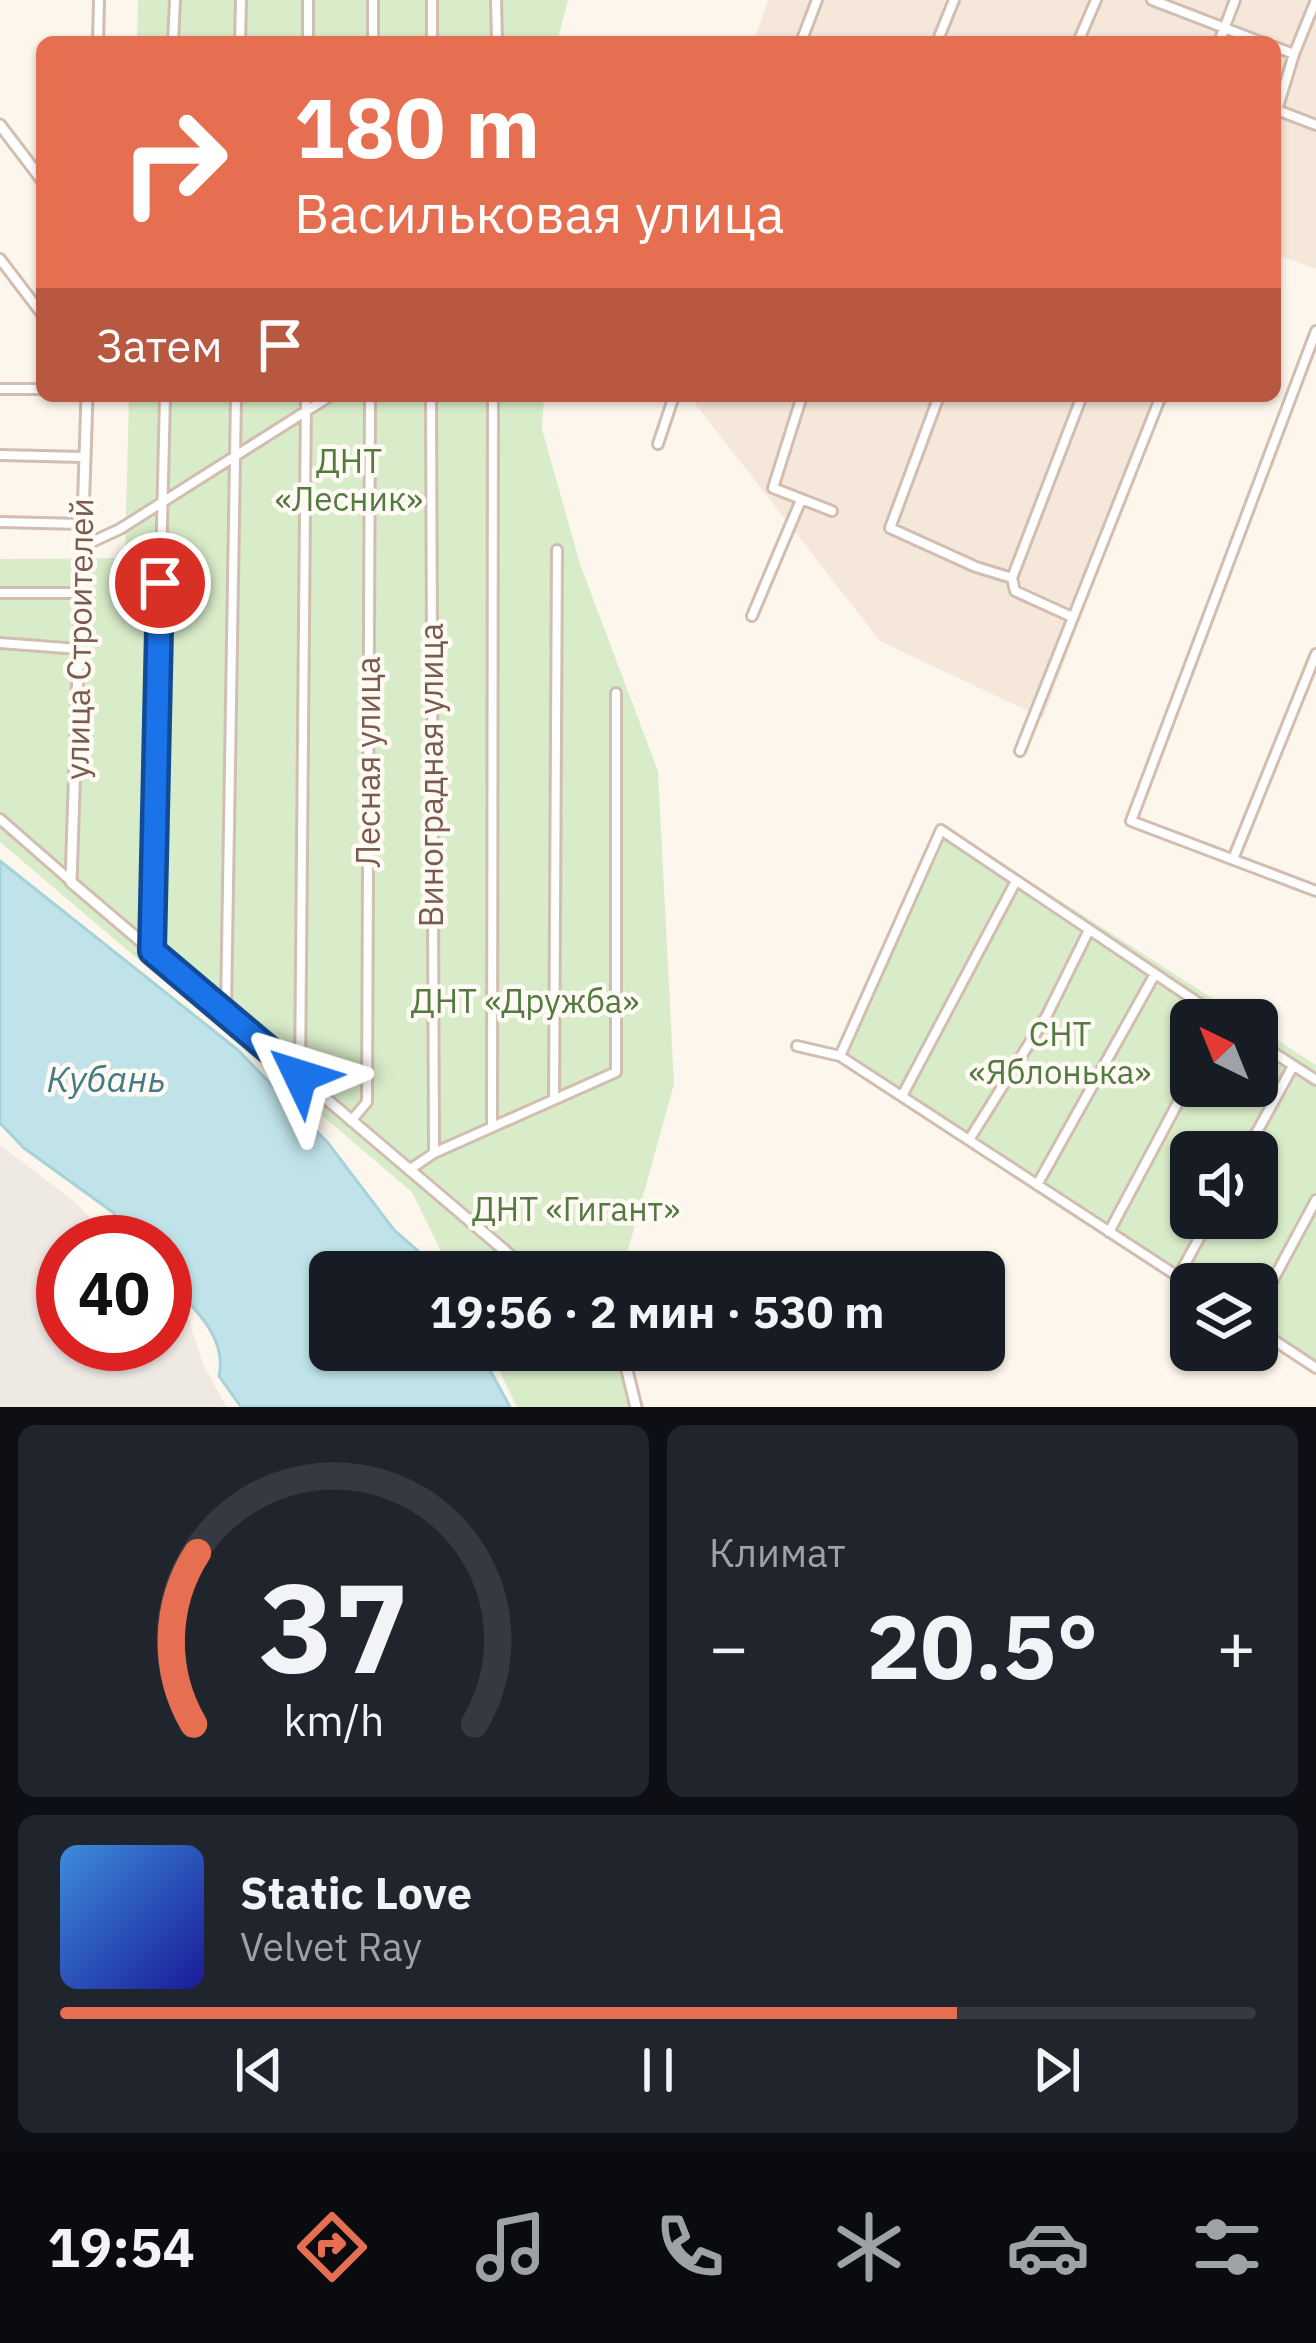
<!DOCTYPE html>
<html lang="ru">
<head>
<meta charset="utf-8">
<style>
  :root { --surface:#171b24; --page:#20242c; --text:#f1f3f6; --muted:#9ea1a6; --line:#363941; --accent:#e76f51 }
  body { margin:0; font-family:"IBM Plex Sans",sans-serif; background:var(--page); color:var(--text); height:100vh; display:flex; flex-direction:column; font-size:45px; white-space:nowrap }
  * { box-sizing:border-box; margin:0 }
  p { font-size:39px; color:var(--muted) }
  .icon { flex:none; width:66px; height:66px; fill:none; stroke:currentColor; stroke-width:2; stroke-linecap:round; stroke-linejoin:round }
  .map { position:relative; height:1407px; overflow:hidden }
  .drawer { display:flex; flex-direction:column; gap:18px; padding:18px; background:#0d0f14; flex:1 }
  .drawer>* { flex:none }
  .banner { position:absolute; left:36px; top:36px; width:1245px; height:366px; border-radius:18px; box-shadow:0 3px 9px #0004; background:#e76f51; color:#fff; overflow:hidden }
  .needle { width:78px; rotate:317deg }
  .controls { position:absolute; left:1170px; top:999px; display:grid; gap:24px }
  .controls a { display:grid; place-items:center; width:108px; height:108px; border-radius:18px; background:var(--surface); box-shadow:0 3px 9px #0004; font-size:60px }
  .speed { position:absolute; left:36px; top:1215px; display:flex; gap:24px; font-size:60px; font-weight:700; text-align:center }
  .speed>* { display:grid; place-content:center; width:156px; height:156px; border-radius:50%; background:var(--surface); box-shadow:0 3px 9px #0004; line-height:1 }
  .speed .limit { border:18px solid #d22; background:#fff; color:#111 }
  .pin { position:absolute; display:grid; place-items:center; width:102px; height:102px; color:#fff; margin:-51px; border:6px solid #fff; border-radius:50%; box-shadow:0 3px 12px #0007 }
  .me { position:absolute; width:132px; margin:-66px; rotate:311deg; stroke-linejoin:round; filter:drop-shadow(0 0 9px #0008) }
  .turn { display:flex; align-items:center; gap:42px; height:252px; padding:0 60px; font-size:54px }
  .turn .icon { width:156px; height:156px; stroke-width:2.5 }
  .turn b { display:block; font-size:84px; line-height:102px }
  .then { display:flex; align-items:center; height:114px; padding:0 60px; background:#0003; gap:24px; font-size:45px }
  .big { font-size:90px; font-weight:700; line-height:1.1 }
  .drawer .card { flex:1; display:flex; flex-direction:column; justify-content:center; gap:18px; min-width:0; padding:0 42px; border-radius:18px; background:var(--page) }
  .drawer .dial { align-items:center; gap:0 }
  .dial svg { height:312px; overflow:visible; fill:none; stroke:var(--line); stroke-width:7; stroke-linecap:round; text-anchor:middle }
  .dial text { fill:var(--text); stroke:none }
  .song { display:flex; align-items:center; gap:36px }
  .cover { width:144px; height:144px; border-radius:18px; background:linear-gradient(135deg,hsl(210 70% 55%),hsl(240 70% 35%)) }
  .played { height:12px; border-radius:6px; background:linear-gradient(90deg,var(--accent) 75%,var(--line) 75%) }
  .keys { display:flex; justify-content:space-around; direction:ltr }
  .heat { display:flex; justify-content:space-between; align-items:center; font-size:66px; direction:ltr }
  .drawer .tiles { flex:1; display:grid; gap:18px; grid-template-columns:1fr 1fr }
  .card:last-child { grid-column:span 2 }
  .trip { position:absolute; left:309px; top:1251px; width:696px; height:120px; border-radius:18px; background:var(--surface); box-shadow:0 3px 9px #0004; font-weight:700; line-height:120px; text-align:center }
  .menu { display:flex; height:192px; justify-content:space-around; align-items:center; background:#090b0e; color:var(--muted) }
  .menu .icon { width:84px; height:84px }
  .menu .active { color:var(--accent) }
  .menu b { font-size:54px; color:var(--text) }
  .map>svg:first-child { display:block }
  .residential { fill:#f5e8da }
  .industrial { fill:#efe9e4 }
  .green { fill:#d8ecc9; fill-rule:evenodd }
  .water { fill:#bfe3e8; stroke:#a5d3da; stroke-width:3 }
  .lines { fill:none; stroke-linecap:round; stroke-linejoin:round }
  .minor-casing { stroke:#d1beb0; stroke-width:14 }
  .tertiary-casing { stroke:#d1beb0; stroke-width:15 }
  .minor { stroke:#fff; stroke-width:8 }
  .tertiary { stroke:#fff; stroke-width:9 }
  .route-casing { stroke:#114b97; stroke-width:30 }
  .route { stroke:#1a73e8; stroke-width:21 }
  .labels { text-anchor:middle; stroke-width:9; stroke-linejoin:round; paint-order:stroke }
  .park-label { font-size:33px; fill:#537a41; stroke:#fffaf3 }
  .street-label { font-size:33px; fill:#7a5c4d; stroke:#fffaf3 }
  .water-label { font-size:36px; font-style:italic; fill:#437c86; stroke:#fffaf3 }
</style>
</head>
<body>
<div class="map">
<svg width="1316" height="1407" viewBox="0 0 1316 1407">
  <rect width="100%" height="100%" fill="#fdf6ec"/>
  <path class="residential" d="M768,0H1316V269L1275,254V42H754Z
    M696,396H1164L1043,718L880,641L696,405Z"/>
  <path class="industrial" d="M0,1145L76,1203L113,1242H63V1344H165V1296L189,1320L203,1365L227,1407H0Z"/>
  <path class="green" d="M138,0H568L557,42H137Z
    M129,396H544L542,429L580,564L658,771L674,1084L622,1272H451L412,1192L0,842V559L125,558Z
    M938,822L1246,1020H1191V1086H1257V1027L1316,1065V1374L1257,1335V1284H1191V1292L835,1057ZM1191,1152H1257V1218H1191Z
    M489,1350H622L632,1407H517Z"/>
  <path class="water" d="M0,861L238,1050L328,1143L394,1230L418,1251L426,1272H330V1350H479L510,1407H241L219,1376C228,1335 190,1305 165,1277V1242H133L119,1226L114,1213L24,1148L0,1123Z"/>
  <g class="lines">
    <g class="minor-casing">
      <path id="minor" d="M432,0V42
        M496,0L497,42
        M1152,0L1261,42
        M98,42L99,0
        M173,42L175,0
        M240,42L241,0
        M308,42V0
        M373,42V0
        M801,42L817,0
        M937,42L954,0
        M1078,42L1096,0
        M1219,42L1235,0
        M1275,47L1294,54L1316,0
        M1294,54L1277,110L1316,125
        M0,259L42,314
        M1316,331L1131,821L1316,891
        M0,389H42
        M431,396L434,1153
        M802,396L773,488L832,511
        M939,396L890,528L976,567L1012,578L1082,396
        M658,444L674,396
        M0,455L83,457
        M0,522L82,524
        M81,547L120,529L330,396
        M1012,578L1015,591L1072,617
        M0,593H81
        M752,616L801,500
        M0,643L79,649
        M1020,751L1161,396
        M0,819L71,881
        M1233,859L1316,654
        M152,951L165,396
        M226,1010L236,396
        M1257,1042L1316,1080
        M797,1046L840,1056L1191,1285
        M840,1056L941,830L1224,1020
        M300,1076L306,396
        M902,1096L1016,881
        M554,1099L557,550
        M351,1121L367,1102L370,396
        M492,1126L493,396
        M969,1140L1047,1015L1089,930
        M1246,1152L1293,1066
        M409,1170L434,1153L616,1072V693
        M1037,1185L1155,974
        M1109,1232L1191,1078
        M1178,1277L1210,1218
        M1257,1310L1316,1200
        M1257,1329L1316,1368"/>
    </g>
    <g class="tertiary-casing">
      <path id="tertiary" d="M0,125L42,180
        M87,396L71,882L530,1272
        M622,1350L636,1407"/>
    </g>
    <use href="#minor" class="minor"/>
    <use href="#tertiary" class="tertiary"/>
  </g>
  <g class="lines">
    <g class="route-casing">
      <path id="route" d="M160,583L152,951L300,1076"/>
    </g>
    <use href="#route" class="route"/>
  </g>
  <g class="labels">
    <g class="park-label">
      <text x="349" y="473">ДНТ<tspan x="349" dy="38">«Лесник»</tspan></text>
      <text x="525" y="1013">ДНТ «Дружба»</text>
      <text x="1060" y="1046">СНТ<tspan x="1060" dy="38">«Яблонька»</tspan></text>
      <text x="576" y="1221">ДНТ «Гигант»</text>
    </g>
    <g class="street-label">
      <text transform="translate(79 639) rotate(-89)" y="12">улица Строителей</text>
      <text transform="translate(368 762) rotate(-90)" y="12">Лесная улица</text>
      <text transform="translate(431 775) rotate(-90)" y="12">Виноградная улица</text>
    </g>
    <g class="water-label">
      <text x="106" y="1092">Кубань</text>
    </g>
  </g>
</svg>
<div class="controls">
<a><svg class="needle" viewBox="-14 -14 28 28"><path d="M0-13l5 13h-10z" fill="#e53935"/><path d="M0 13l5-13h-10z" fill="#9ea1a6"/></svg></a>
<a><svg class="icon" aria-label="sound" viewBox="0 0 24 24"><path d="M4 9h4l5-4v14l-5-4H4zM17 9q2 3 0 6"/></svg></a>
<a><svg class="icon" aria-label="layers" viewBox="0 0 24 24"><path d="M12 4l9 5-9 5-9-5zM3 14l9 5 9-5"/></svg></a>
</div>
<div class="speed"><div class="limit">40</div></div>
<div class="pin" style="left:160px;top:583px;background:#d93025"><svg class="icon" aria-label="arrive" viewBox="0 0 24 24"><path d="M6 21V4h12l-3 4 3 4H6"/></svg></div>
<svg class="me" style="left:300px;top:1076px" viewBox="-20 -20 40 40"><path d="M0-17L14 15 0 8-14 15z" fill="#1a73e8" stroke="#fff" stroke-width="4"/></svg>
<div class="trip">19:56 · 2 мин · 530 m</div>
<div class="banner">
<div class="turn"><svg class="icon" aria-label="right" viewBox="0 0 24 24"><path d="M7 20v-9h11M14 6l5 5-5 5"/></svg><div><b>180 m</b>Васильковая улица</div></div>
<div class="then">Затем<svg class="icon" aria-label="arrive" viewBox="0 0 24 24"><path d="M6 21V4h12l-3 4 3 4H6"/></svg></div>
</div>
</div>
<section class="drawer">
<div class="tiles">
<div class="card dial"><svg viewBox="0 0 100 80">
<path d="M14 69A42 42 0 1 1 86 69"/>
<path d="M14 69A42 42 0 0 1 15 25" stroke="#e76f51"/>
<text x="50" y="56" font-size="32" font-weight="700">37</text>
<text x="50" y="72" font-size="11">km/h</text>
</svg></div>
<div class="card"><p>Климат</p>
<div class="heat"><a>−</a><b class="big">20.5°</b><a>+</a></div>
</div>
<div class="card">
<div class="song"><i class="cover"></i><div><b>Static Love</b><p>Velvet Ray</p></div></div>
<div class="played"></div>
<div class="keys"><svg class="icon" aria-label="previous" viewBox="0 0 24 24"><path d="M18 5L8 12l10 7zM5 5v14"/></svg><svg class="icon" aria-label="pause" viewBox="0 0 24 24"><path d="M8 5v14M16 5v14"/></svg><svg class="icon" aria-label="next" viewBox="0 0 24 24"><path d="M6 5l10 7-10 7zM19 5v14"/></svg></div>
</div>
</div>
</section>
<nav class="menu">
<b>19:54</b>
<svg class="icon active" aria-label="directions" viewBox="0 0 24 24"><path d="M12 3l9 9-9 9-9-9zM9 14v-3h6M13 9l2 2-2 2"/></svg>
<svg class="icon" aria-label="music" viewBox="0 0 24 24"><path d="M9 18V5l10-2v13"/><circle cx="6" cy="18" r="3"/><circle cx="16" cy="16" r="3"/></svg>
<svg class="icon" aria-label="phone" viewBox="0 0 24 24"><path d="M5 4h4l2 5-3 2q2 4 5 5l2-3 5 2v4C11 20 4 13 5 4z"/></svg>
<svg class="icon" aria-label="climate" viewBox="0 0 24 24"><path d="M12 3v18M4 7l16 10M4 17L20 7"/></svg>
<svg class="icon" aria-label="car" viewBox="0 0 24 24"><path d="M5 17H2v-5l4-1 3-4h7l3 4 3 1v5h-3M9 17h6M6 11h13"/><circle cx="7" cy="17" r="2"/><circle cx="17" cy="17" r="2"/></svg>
<svg class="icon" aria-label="filters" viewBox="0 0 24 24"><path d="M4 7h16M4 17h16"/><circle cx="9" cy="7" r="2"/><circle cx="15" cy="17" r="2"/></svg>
</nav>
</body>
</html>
